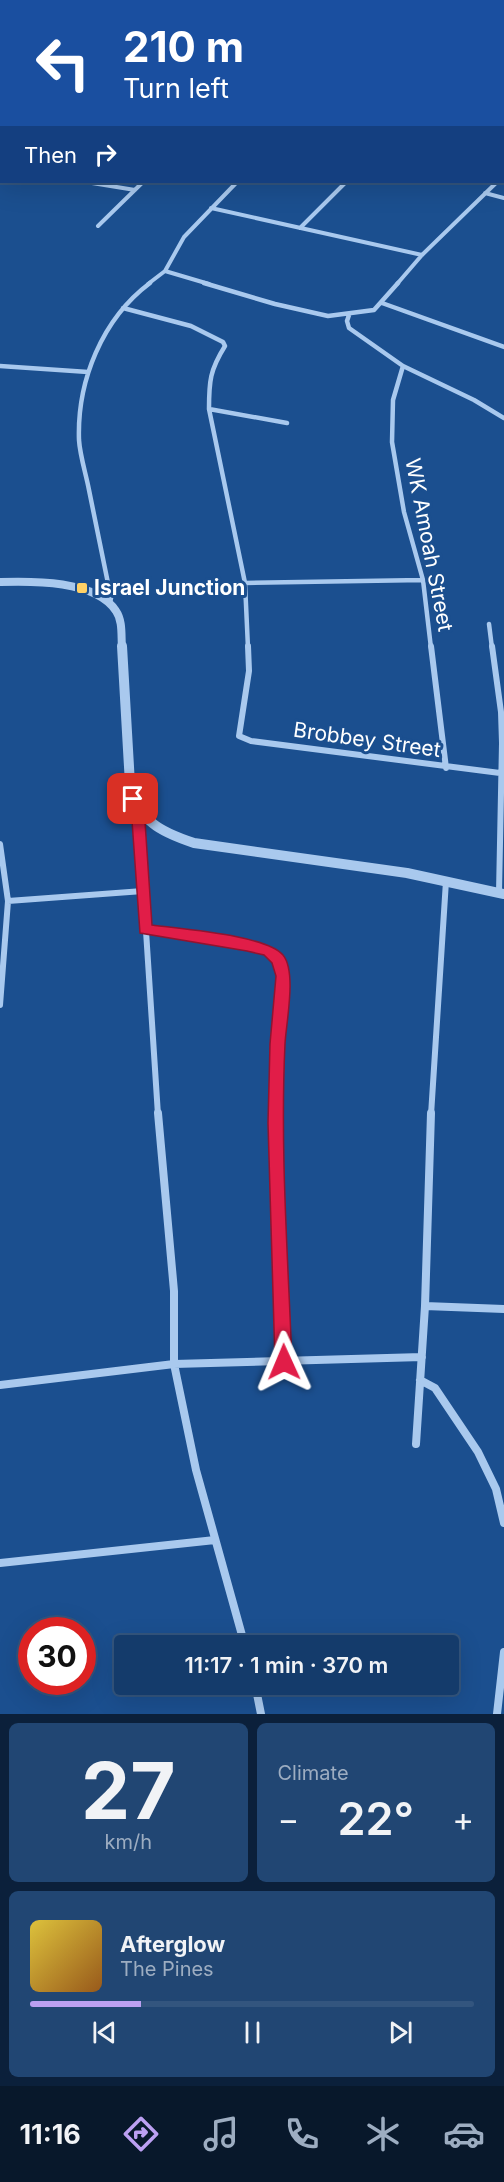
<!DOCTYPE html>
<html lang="en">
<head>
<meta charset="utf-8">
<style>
  :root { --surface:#143b6b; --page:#214673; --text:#f1f3f6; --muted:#9dadc1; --line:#33557e; --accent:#bca0f2 }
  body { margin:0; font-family:Inter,sans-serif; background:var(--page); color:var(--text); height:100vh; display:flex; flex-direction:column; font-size:22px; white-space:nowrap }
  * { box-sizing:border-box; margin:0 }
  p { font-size:20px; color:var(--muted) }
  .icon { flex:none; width:33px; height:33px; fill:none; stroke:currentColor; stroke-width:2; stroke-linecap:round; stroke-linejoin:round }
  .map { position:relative; height:1714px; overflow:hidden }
  .side { display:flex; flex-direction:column; gap:9px; padding:9px; background:#0b203b; flex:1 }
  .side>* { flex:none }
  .guide { position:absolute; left:0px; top:0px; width:504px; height:183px; box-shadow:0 6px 24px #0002,0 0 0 2px var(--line); background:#1a4fa0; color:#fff; overflow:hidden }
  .speed { position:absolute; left:18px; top:1617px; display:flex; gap:12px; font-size:30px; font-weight:700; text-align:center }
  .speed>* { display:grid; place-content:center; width:78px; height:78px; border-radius:50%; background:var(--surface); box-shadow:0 6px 24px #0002,0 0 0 2px var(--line); line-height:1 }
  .speed .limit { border:9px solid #d22; background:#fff; color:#111 }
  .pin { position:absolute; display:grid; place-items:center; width:51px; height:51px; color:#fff; margin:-26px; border-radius:12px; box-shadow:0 3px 9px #0006 }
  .me { position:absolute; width:66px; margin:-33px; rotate:359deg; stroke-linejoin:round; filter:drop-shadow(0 0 4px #0008) }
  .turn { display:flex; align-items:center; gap:21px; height:126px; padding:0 24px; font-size:27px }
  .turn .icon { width:78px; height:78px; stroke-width:2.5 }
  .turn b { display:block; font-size:42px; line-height:51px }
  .then { display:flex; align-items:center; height:57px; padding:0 24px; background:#0003; gap:12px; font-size:22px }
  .big { font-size:45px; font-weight:600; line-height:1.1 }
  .side .tile { flex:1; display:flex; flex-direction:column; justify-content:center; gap:9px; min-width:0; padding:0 21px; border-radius:9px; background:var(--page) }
  .side .dial { align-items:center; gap:0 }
  .dial b { font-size:78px; line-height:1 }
  .song { display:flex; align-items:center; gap:18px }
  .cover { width:72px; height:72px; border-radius:9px; background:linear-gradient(135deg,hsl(50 70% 55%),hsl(30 70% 35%)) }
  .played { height:6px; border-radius:3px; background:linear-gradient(90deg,var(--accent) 25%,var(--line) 25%) }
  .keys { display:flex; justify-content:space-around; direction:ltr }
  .heat { display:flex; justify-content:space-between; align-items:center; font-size:33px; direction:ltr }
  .side .tiles { flex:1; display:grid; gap:9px; grid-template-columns:1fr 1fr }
  .tile:last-child { grid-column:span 2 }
  .trip { position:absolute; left:114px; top:1635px; width:345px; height:60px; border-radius:6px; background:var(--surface); box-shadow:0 6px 24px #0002,0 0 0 2px var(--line); font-weight:600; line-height:60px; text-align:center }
  .menu { display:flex; height:96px; justify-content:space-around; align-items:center; background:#08182b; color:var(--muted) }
  .menu .icon { width:42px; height:42px }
  .menu .selected { color:var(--accent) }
  .menu b { font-size:27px; color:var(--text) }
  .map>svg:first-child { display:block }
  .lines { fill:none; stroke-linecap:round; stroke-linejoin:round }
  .minor-far3 { stroke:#a9c9ee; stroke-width:4 }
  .minor-far2 { stroke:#a9c9ee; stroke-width:4.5 }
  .minor-far1 { stroke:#a9c9ee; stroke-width:6 }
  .minor { stroke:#a9c9ee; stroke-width:8 }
  .tertiary-far1 { stroke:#a9c9ee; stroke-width:8 }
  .tertiary { stroke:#a9c9ee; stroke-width:10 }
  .route { fill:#e11d48; stroke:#92132f; stroke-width:1.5 }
  .poi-dot { fill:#ffd166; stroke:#1b4f8f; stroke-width:2 }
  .labels { text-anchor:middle; stroke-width:6; stroke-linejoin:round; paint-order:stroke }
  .street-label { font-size:21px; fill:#fff; stroke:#1b4f8f }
  .poi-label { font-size:21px; font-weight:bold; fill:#fff; stroke:#1b4f8f; text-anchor:start }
</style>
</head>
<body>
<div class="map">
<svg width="504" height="1714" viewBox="0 0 504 1714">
  <rect width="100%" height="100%" fill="#1b4f8f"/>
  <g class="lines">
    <path class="minor-far3" d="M172,0L179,2
      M137,2L139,0
      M490,2L504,1
      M502,39L504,36
      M502,176L504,174
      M0,182L92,183L135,190
      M485,193L504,198
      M211,208L422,255
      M98,226L143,182
      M300,228L346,182
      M165,271L209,284
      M148,284L165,271L184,237L237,182
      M397,284L422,255L497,182"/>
    <path class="minor-far2" d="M204,283L275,304L328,316L374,310L398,283
      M382,303L504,347
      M123,308L191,326L223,342L225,346C210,370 209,381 209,409L245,583L248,648
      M349,315L347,321L349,328L403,366L474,400L504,418
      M0,366L88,372
      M403,366L393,400L392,442L404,512L423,580L431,648
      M209,409L287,423
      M245,583L423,580
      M110,603L111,598C104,562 96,526 89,490C86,474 80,456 79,440C77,381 102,319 150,283
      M489,624L492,648"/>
    <path class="minor-far1" d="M248,646L249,671L239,736L251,741L500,773
      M431,646L446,768
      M492,646L501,712L502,743L499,893
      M138,808L158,1115
      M0,844L8,901L0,1005
      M8,901L143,891
      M145,929C172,933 263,940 278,960C291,979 279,1033 277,1055C276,1075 277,1095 277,1115
      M431,1115L446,881"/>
    <path class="minor" d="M158,1113L174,1291V1364L196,1470L245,1646
      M277,1113L284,1362
      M425,1306L431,1113
      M420,1380L435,1388L478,1452L496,1489L504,1523
      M0,1385L174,1364L422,1357
      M416,1444L425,1306L504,1309
      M0,1563L215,1540
      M255,1684L261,1714
      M497,1714L504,1652"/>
    <path class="tertiary-far1" d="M0,582C32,581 96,580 116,611C123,621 121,636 122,648"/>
    <path class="tertiary" d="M122,646L130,784C141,822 158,831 194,843L407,873L504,894"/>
  </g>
  <path class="route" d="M133,794L138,795L144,807L152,925C180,929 266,935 283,955C297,972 286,1023 285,1044C280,1150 288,1257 292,1362L290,1368L284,1370L278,1368L275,1362L268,1123L270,1044L276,976L272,963L264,955L247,951L140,933L131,807L126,799Z"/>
  <rect class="poi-dot" x="76" y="582" width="12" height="12" rx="3"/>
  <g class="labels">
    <g class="street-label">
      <text transform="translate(429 545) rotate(79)" y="7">WK Amoah Street</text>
      <text transform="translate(367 740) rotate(8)" y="7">Brobbey Street</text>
    </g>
    <g class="poi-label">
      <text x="94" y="595">Israel Junction</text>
    </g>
  </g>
</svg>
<div class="speed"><div class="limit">30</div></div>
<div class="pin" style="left:133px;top:799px;background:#d93025"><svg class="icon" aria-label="arrive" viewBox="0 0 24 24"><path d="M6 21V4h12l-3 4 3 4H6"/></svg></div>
<svg class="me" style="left:284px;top:1362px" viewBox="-20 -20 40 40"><path d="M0-17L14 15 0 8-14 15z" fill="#e11d48" stroke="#fff" stroke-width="4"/></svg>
<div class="trip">11:17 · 1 min · 370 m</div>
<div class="guide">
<div class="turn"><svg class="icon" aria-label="left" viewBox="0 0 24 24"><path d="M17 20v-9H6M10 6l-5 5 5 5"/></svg><div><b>210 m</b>Turn left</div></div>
<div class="then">Then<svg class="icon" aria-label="right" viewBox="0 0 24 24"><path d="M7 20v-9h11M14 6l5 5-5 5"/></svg></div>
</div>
</div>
<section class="side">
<div class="tiles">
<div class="tile dial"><b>27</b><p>km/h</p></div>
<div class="tile"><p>Climate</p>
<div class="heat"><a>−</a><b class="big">22°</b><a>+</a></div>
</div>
<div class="tile">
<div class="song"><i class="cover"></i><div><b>Afterglow</b><p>The Pines</p></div></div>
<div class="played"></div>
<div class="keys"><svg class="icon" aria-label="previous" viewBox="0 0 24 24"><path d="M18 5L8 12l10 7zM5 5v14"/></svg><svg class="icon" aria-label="pause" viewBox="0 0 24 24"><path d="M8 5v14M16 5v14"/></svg><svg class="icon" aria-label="next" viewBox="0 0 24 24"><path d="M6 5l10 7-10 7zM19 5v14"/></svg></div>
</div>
</div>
</section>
<nav class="menu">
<b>11:16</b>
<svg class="icon selected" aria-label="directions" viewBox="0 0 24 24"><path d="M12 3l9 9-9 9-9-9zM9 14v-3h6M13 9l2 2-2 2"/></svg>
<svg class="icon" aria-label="music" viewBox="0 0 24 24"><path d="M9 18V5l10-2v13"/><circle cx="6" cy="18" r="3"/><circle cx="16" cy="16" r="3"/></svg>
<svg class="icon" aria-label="phone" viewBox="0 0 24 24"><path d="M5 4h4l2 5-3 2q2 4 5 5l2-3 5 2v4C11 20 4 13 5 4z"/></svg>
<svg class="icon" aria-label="climate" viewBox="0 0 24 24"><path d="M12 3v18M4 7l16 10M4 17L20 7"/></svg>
<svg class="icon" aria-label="car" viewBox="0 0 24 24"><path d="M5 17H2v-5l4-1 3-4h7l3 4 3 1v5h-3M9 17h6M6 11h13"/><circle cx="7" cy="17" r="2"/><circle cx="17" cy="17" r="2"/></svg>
</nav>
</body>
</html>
